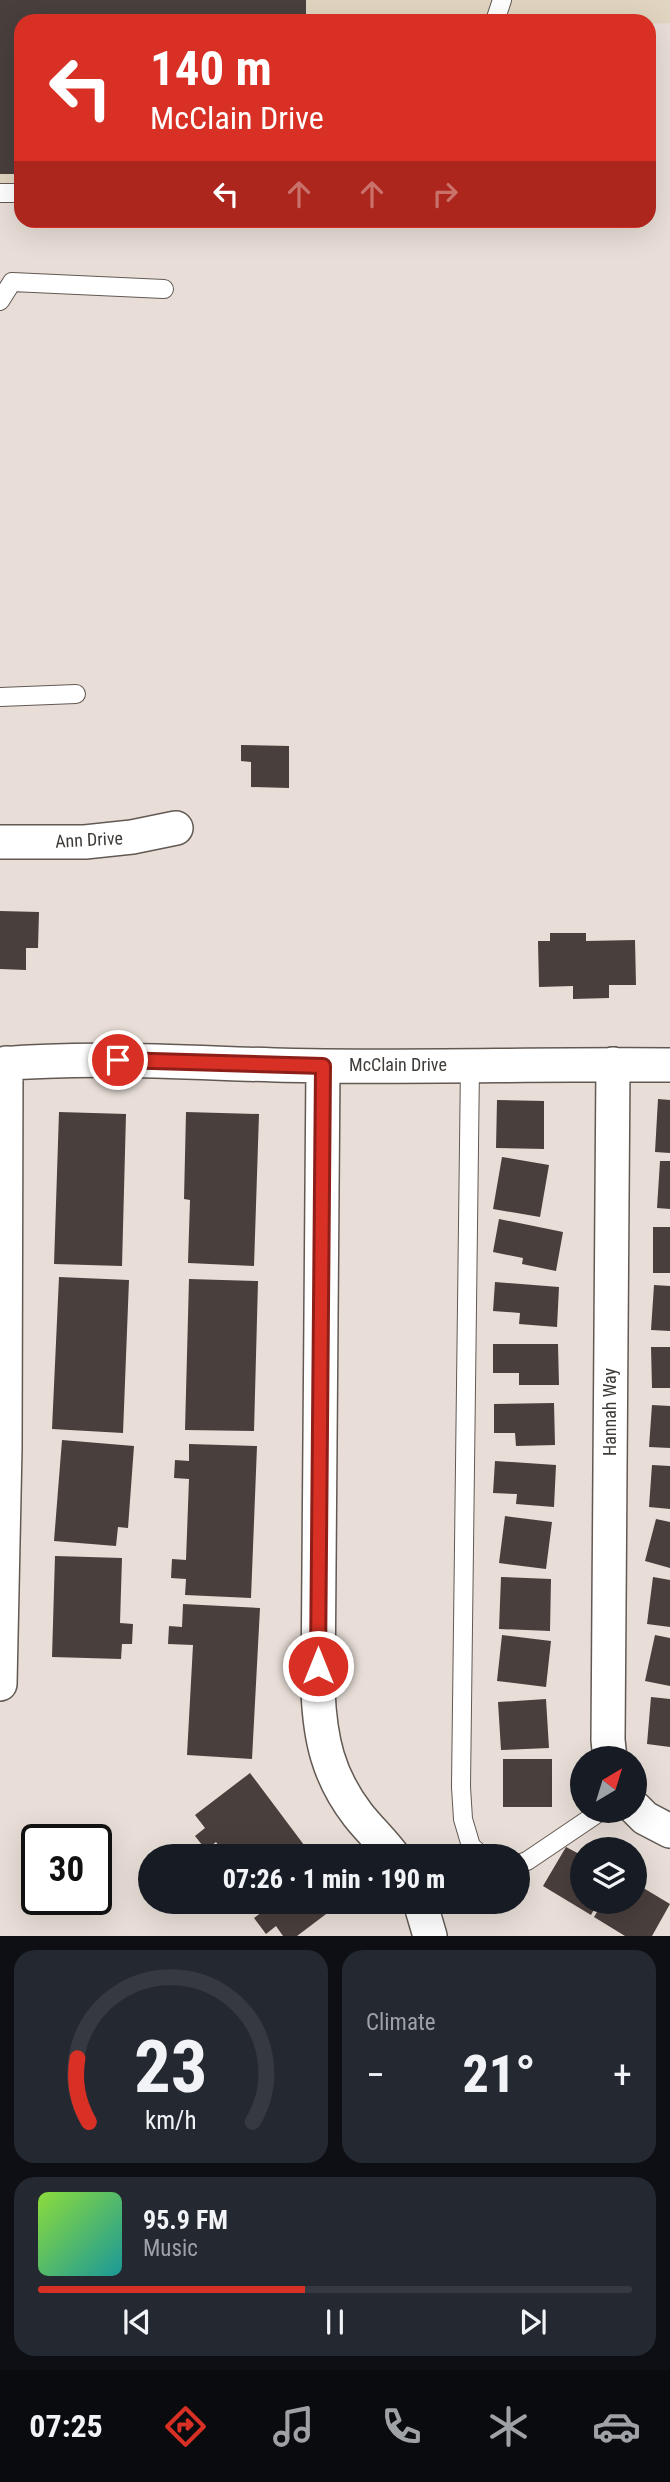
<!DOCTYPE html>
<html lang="en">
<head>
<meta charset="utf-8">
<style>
  :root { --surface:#171b24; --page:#242831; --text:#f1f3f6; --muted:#9ea1a6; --line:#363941; --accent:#d93025 }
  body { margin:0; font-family:"Roboto Condensed",sans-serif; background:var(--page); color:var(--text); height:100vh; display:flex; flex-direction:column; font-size:26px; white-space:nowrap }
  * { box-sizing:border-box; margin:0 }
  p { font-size:23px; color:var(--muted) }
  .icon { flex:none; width:38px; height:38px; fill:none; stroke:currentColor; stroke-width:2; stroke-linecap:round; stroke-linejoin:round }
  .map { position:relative; height:1936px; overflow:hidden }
  .drawer { display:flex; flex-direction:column; gap:14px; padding:14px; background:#0d0f14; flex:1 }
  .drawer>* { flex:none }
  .banner { position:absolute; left:14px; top:14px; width:642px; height:214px; border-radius:21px; box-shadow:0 7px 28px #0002; background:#d93025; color:#fff; overflow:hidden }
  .needle { width:46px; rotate:38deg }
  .tools { position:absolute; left:570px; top:1746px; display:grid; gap:14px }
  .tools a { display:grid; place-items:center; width:77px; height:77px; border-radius:50%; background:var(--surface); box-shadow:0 7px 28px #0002; font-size:35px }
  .speed { position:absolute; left:21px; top:1824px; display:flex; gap:14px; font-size:35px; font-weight:700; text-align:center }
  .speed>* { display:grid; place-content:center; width:91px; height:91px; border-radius:50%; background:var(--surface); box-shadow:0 7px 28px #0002; line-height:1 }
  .speed .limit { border:4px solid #111; border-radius:10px; background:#fff; color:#111 }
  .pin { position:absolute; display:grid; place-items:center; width:60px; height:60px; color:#fff; margin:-30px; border:4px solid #fff; border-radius:50%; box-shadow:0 2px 7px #0007 }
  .me { position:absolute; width:77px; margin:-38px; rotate:0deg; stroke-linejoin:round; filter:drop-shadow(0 0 5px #0008) }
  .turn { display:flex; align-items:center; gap:24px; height:147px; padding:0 21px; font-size:32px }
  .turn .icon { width:91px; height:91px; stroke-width:2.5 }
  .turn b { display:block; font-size:49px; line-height:60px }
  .lanes { display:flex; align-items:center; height:66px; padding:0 21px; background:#0003; justify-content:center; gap:35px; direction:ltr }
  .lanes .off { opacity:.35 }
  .big { font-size:52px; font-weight:800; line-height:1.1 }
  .drawer .card { flex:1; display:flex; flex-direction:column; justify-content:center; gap:10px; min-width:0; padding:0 24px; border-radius:21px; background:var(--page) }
  .drawer .dial { align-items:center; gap:0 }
  .dial svg { height:182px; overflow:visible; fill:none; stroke:var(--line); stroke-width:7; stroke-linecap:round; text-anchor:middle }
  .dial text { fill:var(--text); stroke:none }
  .song { display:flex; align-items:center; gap:21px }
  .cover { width:84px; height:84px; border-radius:10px; background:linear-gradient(135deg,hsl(90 70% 55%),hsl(180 70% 35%)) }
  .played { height:7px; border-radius:4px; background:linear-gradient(90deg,var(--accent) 45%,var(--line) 45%) }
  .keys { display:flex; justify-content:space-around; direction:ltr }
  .heat { display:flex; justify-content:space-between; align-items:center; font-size:38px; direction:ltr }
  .drawer .tiles { flex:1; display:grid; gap:14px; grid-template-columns:1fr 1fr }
  .card:last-child { grid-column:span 2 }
  .trip { position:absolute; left:138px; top:1844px; width:392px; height:70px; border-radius:35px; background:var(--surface); box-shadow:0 7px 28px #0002; font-weight:800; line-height:70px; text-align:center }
  .tabs { display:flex; height:112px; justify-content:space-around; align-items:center; background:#090b0e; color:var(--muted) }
  .tabs .icon { width:49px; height:49px }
  .tabs .active { color:var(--accent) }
  .tabs b { font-size:32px; color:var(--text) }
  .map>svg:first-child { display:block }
  .commercial { fill:#e1d5c1 }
  .building { fill:#493f3c }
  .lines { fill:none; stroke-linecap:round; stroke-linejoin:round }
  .service-casing { stroke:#625953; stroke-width:20 }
  .minor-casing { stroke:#625953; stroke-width:36 }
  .service { stroke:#fff; stroke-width:18 }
  .minor { stroke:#fff; stroke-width:33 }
  .route-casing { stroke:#8d1f18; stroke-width:18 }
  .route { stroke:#d93025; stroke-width:12 }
  .labels { text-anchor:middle; stroke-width:7; stroke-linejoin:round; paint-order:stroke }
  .street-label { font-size:18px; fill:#3f3b38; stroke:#fff }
</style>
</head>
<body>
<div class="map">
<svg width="670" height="1936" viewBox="0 0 670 1936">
  <rect width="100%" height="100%" fill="#e8ded7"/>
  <path class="commercial" d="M0,0H670V23L649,24V21H21V200L0,199Z"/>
  <path class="building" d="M0,0H306V21H21V174H0Z
    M241,745L289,746V788L251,787V762L241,761Z
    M0,911L39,912L38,948H26V970L0,969Z
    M550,933H586V941L635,940L636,985H609V998L573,999V986L539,987L538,941H550Z
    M658,1099L670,1100V1153L655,1152Z
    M497,1100L544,1101V1149L496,1148Z
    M59,1112L126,1114L122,1266L54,1264Z
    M186,1112L259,1114L254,1266L188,1263L190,1200L184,1199Z
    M502,1157L549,1165L540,1217L493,1209Z
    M660,1161H670V1209L657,1208Z
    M499,1219L563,1232L556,1271L522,1264L523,1258L493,1252Z
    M653,1227H670V1273H653Z
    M59,1277L129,1280L123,1433L52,1429Z
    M189,1279L258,1281L254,1431L185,1430Z
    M495,1282L559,1287L557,1327L519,1324L520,1313L493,1311Z
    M654,1285L670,1286V1331L651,1330Z
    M493,1344H558L559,1385H519V1373H493Z
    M651,1347H670V1388H652Z
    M554,1403L555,1445L516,1446L515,1433H494V1404Z
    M652,1405L670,1406V1448L649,1447Z
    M62,1440L134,1446L128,1528L118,1527L116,1546L54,1541Z
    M189,1444L257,1446L251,1598L185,1595L186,1579L171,1578L172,1559L186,1560L189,1479L174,1478L175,1460L189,1461Z
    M495,1461L556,1465L554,1507L516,1504L517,1494L493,1493Z
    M652,1465L670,1466V1509L649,1507Z
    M505,1516L552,1522L546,1569L499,1563Z
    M656,1519L670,1522V1568L645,1561Z
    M55,1556L122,1558L120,1623L133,1624L132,1644H122L121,1659L52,1657Z
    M501,1577L551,1579L550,1631L499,1629Z
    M653,1577L670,1580V1627L647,1624Z
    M183,1604L260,1608L252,1759L187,1755L193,1645L168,1644L169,1626L182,1627Z
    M502,1635L551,1641L546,1687L497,1681Z
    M655,1635L670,1638V1686L645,1681Z
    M651,1697L670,1699V1747L647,1744Z
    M546,1699L549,1748L501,1750L498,1702Z
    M503,1759H552V1807H503Z
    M250,1773L313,1857H226L216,1842L206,1850L195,1836L205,1828L195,1815Z
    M566,1847L583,1856V1902H598L591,1915L543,1886Z
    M635,1883L670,1904L652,1936H625L594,1917L603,1902H635Z
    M261,1902H342L297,1936H283L276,1926L266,1934L254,1918L266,1909Z"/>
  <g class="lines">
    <g class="service-casing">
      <path id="service" d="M495,21L502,0
        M0,193H21
        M0,301L12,282L164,289
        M0,697L76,694
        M470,1065L461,1787L463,1819L471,1846L483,1857
        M518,1864L527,1861L601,1811"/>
    </g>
    <g class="minor-casing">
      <path id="minor" d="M0,842H85L132,837L176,828
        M0,1064C108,1055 216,1065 324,1066C440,1067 555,1064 670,1065
        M323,1066L318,1691C320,1739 328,1776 358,1815C369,1829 383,1842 394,1857
        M0,1684L5,1448L6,1063
        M610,1759L608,1740L613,1064
        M635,1808L645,1818L670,1831
        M420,1902L430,1936"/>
    </g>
    <use href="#service" class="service"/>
    <use href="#minor" class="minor"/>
  </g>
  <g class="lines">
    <g class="route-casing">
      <path id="route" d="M118,1060L323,1066L318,1666"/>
    </g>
    <use href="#route" class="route"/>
  </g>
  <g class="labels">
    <g class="street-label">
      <text transform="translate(89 840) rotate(-3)" y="6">Ann Drive</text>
      <text x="398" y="1071">McClain Drive</text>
      <text transform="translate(610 1412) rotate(-90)" y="6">Hannah Way</text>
    </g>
  </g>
</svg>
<div class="tools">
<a><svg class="needle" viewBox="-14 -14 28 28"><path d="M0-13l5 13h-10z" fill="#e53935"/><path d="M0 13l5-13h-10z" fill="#9ea1a6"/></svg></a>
<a><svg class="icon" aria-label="layers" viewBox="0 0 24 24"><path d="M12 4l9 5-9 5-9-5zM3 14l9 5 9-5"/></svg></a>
</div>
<div class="speed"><div class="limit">30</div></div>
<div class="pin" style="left:118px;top:1060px;background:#d93025"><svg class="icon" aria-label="arrive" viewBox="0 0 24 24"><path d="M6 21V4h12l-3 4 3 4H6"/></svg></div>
<svg class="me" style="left:318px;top:1666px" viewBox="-20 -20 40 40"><circle r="17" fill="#d93025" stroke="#fff" stroke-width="3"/><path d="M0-11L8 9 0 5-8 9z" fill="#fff"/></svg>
<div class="trip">07:26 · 1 min · 190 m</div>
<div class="banner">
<div class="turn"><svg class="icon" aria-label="left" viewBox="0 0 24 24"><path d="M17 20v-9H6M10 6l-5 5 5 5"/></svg><div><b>140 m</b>McClain Drive</div></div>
<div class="lanes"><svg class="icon" aria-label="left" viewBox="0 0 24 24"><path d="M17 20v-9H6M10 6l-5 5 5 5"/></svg><svg class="icon off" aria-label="ahead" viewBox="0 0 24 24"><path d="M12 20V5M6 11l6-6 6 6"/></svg><svg class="icon off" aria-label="ahead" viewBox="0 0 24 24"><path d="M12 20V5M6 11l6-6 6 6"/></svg><svg class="icon off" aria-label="right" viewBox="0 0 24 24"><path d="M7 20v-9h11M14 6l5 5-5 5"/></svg></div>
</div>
</div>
<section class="drawer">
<div class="tiles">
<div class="card dial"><svg viewBox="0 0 100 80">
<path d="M14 69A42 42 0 1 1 86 69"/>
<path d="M14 69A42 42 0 0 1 9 41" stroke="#d93025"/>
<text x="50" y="56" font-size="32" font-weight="700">23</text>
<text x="50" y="72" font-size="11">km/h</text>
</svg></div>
<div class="card"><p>Climate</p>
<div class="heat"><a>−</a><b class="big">21°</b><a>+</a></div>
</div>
<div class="card">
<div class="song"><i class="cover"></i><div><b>95.9 FM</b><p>Music</p></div></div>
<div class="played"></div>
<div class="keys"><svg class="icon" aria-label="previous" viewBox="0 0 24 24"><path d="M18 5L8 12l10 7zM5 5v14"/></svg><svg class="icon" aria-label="pause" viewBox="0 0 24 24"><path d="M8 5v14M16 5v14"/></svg><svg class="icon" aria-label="next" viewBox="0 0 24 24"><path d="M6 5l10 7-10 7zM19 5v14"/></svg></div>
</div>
</div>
</section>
<nav class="tabs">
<b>07:25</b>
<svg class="icon active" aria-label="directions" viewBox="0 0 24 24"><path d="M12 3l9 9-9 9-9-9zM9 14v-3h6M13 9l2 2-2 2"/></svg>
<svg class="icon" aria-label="music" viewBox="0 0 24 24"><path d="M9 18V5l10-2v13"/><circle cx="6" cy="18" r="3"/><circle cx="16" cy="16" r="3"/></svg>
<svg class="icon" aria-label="phone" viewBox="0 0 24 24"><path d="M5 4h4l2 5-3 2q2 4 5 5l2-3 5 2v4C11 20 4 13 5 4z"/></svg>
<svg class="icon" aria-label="climate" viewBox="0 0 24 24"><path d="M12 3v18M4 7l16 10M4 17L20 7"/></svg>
<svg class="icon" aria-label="car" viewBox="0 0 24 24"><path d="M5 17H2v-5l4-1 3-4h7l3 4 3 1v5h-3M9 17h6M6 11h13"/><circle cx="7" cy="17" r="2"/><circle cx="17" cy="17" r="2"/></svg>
</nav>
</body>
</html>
